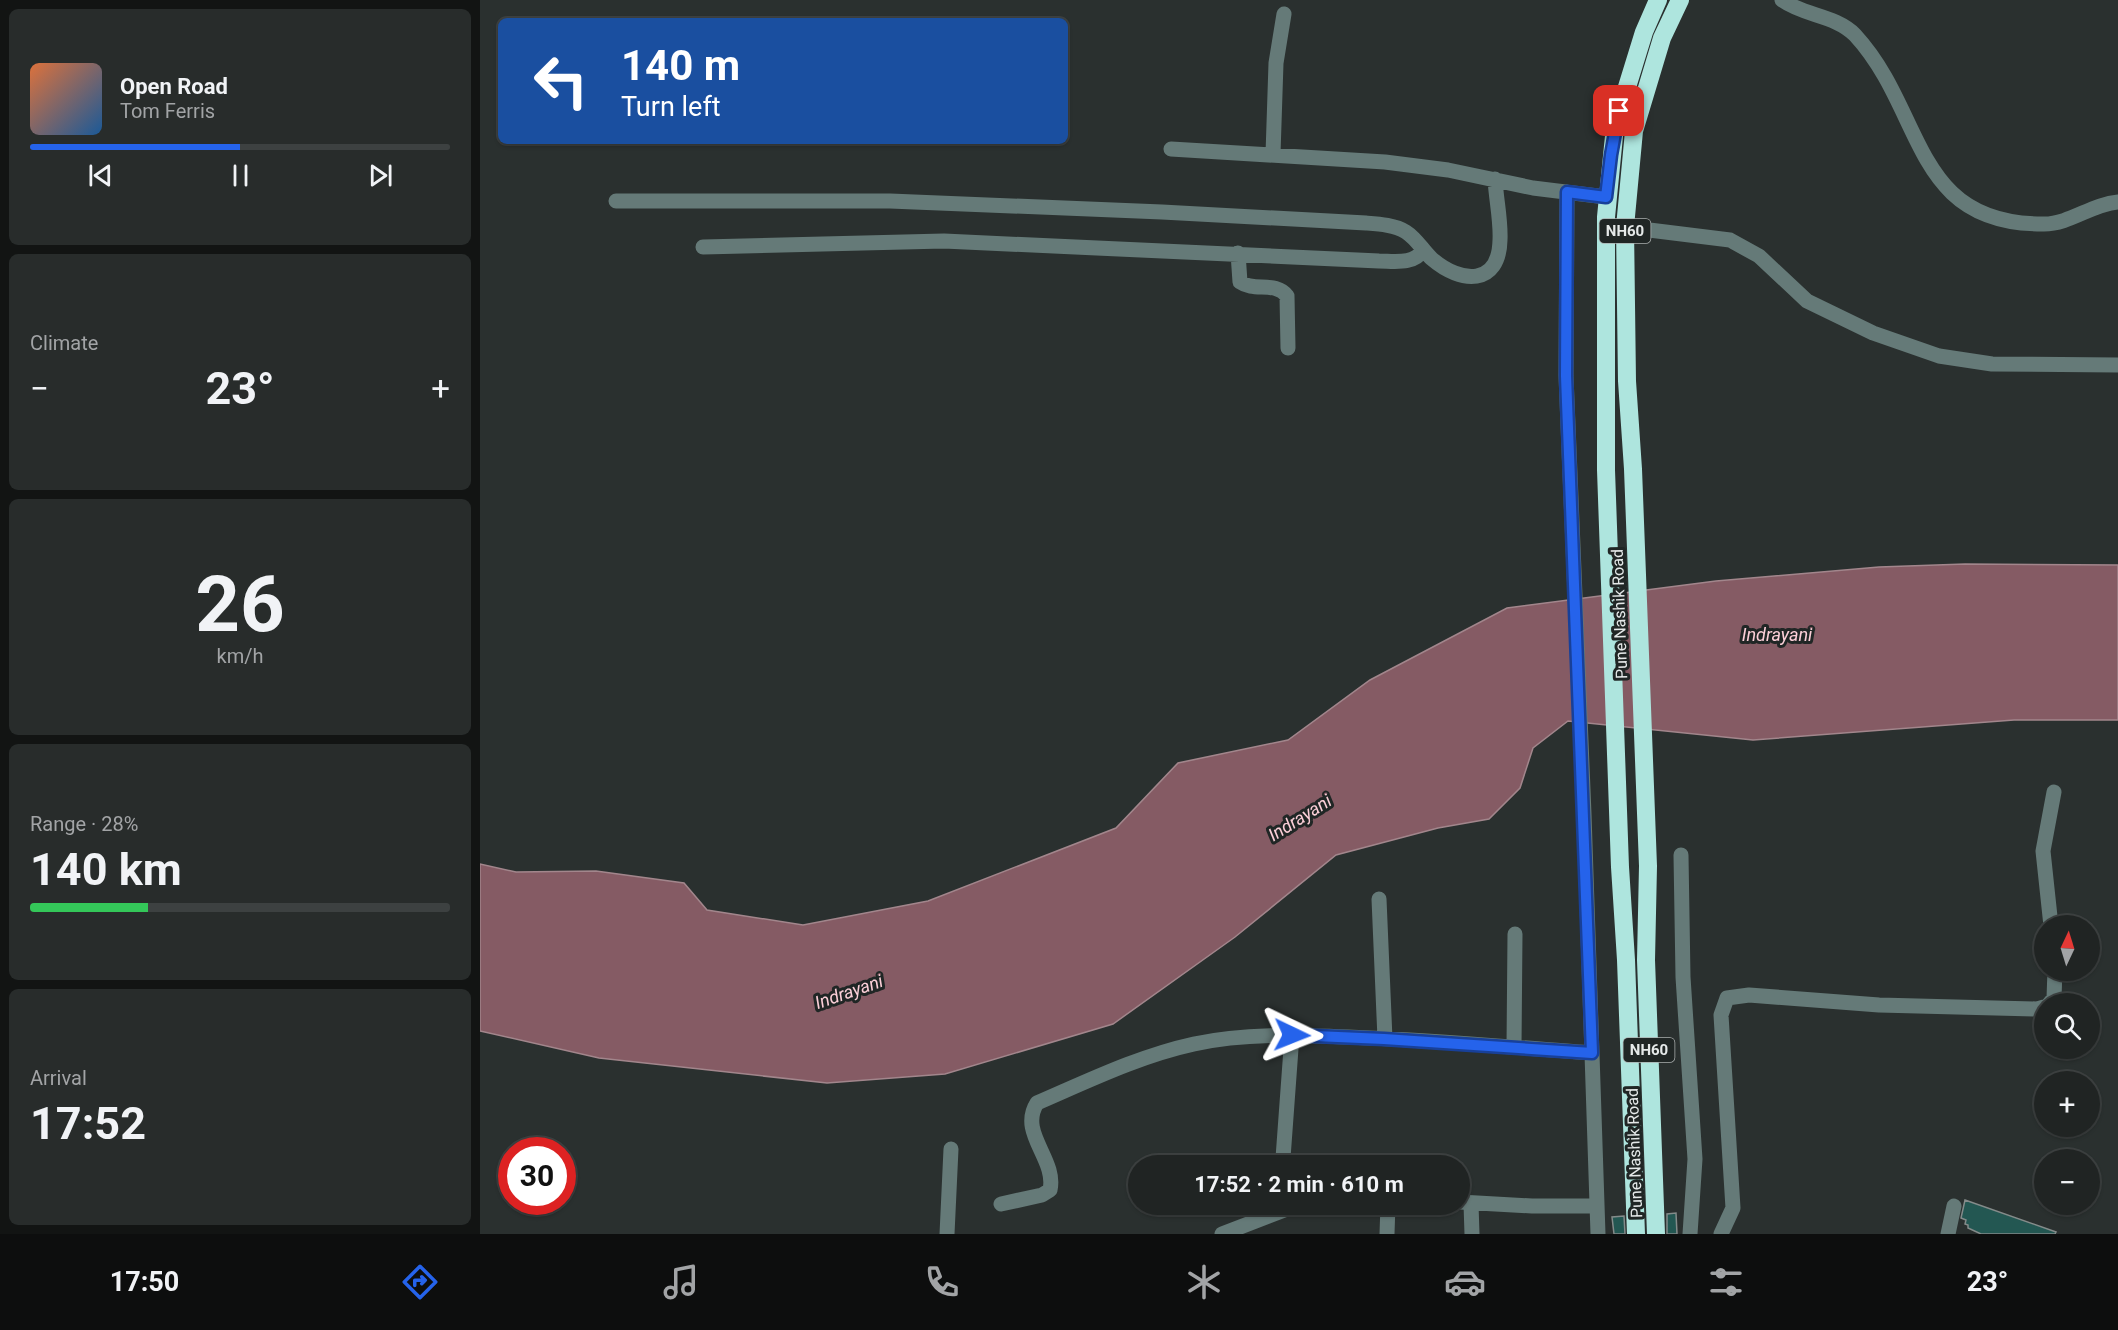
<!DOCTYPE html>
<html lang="en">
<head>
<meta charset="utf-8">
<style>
  :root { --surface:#202423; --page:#282c2b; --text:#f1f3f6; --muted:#a2a4a6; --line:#3d4141; --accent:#2563eb }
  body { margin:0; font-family:Roboto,sans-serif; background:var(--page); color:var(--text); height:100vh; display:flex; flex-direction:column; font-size:22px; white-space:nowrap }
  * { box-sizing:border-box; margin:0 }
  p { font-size:20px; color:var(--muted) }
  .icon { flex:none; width:33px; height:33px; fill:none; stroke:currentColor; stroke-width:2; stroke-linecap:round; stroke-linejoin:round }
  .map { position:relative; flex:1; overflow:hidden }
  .details { display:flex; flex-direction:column; gap:9px; padding:9px; background:#121413; width:480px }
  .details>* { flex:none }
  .guide { position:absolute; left:18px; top:18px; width:570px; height:126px; border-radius:9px; box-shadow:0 2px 4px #0004,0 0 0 2px var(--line); background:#1a4fa0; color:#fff; overflow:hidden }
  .needle { width:39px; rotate:4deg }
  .controls { position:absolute; left:1554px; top:915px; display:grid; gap:12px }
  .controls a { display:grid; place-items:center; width:66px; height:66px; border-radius:50%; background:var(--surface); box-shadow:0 2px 4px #0004,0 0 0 2px var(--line); font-size:30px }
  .speed { position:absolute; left:18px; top:1137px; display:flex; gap:12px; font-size:30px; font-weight:700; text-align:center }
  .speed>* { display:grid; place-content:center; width:78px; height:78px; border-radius:50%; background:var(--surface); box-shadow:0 2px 4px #0004,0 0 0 2px var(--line); line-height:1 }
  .speed .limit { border:9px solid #d22; background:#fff; color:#111 }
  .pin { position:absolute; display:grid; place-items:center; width:51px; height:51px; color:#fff; margin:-26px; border-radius:12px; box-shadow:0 3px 9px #0006 }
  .me { position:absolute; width:66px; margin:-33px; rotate:92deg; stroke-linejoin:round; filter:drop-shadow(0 0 4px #0008) }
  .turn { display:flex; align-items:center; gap:21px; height:126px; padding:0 24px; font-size:27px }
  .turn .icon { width:78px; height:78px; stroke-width:2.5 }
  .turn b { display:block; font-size:42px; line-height:51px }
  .big { font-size:45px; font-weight:700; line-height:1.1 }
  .details .tile { flex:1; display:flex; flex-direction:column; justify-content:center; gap:9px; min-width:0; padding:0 21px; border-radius:9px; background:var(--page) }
  .details .dial { align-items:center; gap:0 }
  .dial b { font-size:78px; line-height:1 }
  .song { display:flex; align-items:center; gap:18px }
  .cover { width:72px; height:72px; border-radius:9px; background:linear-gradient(135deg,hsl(20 70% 55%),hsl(210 70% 35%)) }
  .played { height:6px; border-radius:3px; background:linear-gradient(90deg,var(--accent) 50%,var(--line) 50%) }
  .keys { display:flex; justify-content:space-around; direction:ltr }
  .heat { display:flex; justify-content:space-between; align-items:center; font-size:33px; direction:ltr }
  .charge { height:9px; border-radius:4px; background:linear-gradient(90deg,#34c759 28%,var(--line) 0) }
  .trip { position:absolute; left:648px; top:1155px; width:342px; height:60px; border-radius:30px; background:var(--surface); box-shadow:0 2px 4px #0004,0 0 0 2px var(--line); font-weight:700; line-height:60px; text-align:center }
  .dock { display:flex; height:96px; justify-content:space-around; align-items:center; background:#0d0e0e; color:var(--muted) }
  .dock .icon { width:42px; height:42px }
  .dock .selected { color:var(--accent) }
  .dock b { font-size:27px; color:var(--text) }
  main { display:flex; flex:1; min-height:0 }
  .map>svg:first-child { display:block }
  .water { fill:#855b64; stroke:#a2868c; stroke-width:1.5 }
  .building { fill:#235752; stroke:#848b8a; stroke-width:1.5 }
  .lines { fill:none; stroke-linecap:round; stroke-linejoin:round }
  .minor { stroke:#657a78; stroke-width:15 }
  .highway { stroke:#aee5de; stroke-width:18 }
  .route-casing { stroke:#184099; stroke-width:15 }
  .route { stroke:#2563eb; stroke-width:10 }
  .labels { text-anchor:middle; stroke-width:6; stroke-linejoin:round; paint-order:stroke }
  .shield { fill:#202625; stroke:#aaaeae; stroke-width:1.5 }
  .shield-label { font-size:15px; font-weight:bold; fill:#e5e9e9 }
  .street-label { font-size:16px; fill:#e5e9e9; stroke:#202625 }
  .water-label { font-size:18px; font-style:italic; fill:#fccfd8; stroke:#202625 }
</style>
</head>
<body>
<main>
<section class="details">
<div class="tile">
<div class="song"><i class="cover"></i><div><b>Open Road</b><p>Tom Ferris</p></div></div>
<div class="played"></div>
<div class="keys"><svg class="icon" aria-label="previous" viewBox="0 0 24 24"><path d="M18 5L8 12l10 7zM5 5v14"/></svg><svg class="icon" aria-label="pause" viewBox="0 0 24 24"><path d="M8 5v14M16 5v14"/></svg><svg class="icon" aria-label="next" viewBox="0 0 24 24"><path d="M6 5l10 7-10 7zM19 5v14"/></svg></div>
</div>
<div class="tile"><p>Climate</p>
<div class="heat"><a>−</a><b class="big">23°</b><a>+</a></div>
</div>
<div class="tile dial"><b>26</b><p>km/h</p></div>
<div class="tile"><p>Range · 28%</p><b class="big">140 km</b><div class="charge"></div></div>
<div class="tile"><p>Arrival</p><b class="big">17:52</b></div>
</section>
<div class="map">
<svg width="1638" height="1234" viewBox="0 0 1638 1234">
  <rect width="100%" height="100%" fill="#2a302f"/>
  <path class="water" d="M1485,564L1638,565V720H1534L1273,740L1088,721L1053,748L1040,788L1009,819L958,828L856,855L755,937L633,1024L465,1074L347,1083L119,1058L0,1031V864L36,872L116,871L204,883L227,910L323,925L448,901L636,828L698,763L808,740L890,680L1027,608L1236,581L1399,567Z"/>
  <path class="building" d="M1485,1200L1576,1232L1575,1234H1501L1488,1228V1225L1485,1224L1486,1220L1481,1218Z
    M1196,1213L1197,1234H1187V1214Z
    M1144,1216L1145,1234H1134L1132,1217Z"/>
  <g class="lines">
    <path class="minor" d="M1302,0C1324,16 1355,15 1375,35C1446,112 1431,225 1564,224C1590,224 1612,204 1638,202
      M691,149L905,162L968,170L1053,188L1126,197
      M793,154L796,63L804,14
      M1087,192L1086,376L1104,814L1118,1234
      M136,201H410L682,212L886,223C899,224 915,225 926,232C937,239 943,251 952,259C981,284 1019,286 1020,240C1021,220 1016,199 1015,179
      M1145,227L1250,240L1279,256L1327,301L1393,333L1459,356L1512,364L1638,365
      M223,247L464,241L899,261C914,261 934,265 943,250
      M758,253L760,282C774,292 796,281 807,296L808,348
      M1201,855L1203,977L1215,1159L1210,1234
      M899,899L905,1039
      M1571,926L1563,851L1574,792
      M1569,1004L1574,998L1575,970
      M1034,1047L1035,934
      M803,1158L812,1035
      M980,1202L1052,1206H1115
      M521,1204L562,1195L570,1190C577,1159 538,1133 557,1103C608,1081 659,1056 714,1044C764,1033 816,1035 868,1037C949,1040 1031,1047 1112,1053
      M991,1204L992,1234
      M467,1234L471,1149
      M742,1234L820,1204
      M907,1234L908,1204
      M1241,1234L1253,1208L1241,1015L1247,998L1269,995L1399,1005L1557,1009L1564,1007
      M1468,1234L1474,1206"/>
    <path class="highway" d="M1156,1234L1146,960L1140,867L1126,470V217L1135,126L1164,32L1178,0
      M1176,1234L1166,960L1168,866L1153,469L1147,381L1145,227L1154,131L1182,38L1200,0"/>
  </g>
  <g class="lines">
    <g class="route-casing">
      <path id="route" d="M812,1035L904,1039L1112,1053L1086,376L1087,192L1126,197L1131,155L1139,111"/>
    </g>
    <use href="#route" class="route"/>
  </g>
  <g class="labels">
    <g class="shield">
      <rect x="1119.5" y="219" width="51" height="24" rx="4.5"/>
      <rect x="1143.5" y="1038" width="51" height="24" rx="4.5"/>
    </g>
    <g class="shield-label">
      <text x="1145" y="236">NH60</text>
      <text x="1169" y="1055">NH60</text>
    </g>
    <g class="street-label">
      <text transform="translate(1139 614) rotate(-92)" y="6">Pune Nashik Road</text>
      <text transform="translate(1154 1153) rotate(-92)" y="6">Pune Nashik Road</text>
    </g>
    <g class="water-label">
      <text x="1297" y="641">Indrayani</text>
      <text transform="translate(820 818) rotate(-32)" y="6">Indrayani</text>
      <text transform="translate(369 992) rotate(-19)" y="6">Indrayani</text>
    </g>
  </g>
</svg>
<div class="controls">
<a><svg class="needle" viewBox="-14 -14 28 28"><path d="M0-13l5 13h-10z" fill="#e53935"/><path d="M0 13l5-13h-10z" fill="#a2a4a6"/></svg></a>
<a><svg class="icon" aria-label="search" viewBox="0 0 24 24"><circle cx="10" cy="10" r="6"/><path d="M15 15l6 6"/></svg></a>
<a>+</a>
<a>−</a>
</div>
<div class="speed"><div class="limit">30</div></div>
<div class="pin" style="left:1139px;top:111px;background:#d93025"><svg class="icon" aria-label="arrive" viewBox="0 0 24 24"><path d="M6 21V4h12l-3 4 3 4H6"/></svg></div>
<svg class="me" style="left:812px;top:1035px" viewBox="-20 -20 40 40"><path d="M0-17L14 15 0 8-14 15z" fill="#2563eb" stroke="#fff" stroke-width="4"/></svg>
<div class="trip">17:52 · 2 min · 610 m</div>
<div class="guide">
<div class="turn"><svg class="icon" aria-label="left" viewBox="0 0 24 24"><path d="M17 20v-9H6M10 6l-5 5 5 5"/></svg><div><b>140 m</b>Turn left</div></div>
</div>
</div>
</main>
<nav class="dock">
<b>17:50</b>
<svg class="icon selected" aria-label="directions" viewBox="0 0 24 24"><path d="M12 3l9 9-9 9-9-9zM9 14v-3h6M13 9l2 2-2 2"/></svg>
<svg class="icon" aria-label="music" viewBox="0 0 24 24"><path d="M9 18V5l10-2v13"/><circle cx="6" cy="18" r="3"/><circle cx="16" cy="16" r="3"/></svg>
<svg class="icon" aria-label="phone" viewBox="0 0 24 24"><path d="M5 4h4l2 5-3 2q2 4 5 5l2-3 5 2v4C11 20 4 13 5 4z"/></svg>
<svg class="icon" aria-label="climate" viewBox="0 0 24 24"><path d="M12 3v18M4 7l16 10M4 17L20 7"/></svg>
<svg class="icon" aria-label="car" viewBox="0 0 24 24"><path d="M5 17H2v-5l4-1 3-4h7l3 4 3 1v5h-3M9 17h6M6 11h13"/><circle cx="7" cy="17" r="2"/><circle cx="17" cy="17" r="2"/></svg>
<svg class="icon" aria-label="filters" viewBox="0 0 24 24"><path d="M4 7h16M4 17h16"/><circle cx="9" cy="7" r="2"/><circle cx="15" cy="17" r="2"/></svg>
<b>23°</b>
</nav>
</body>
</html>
